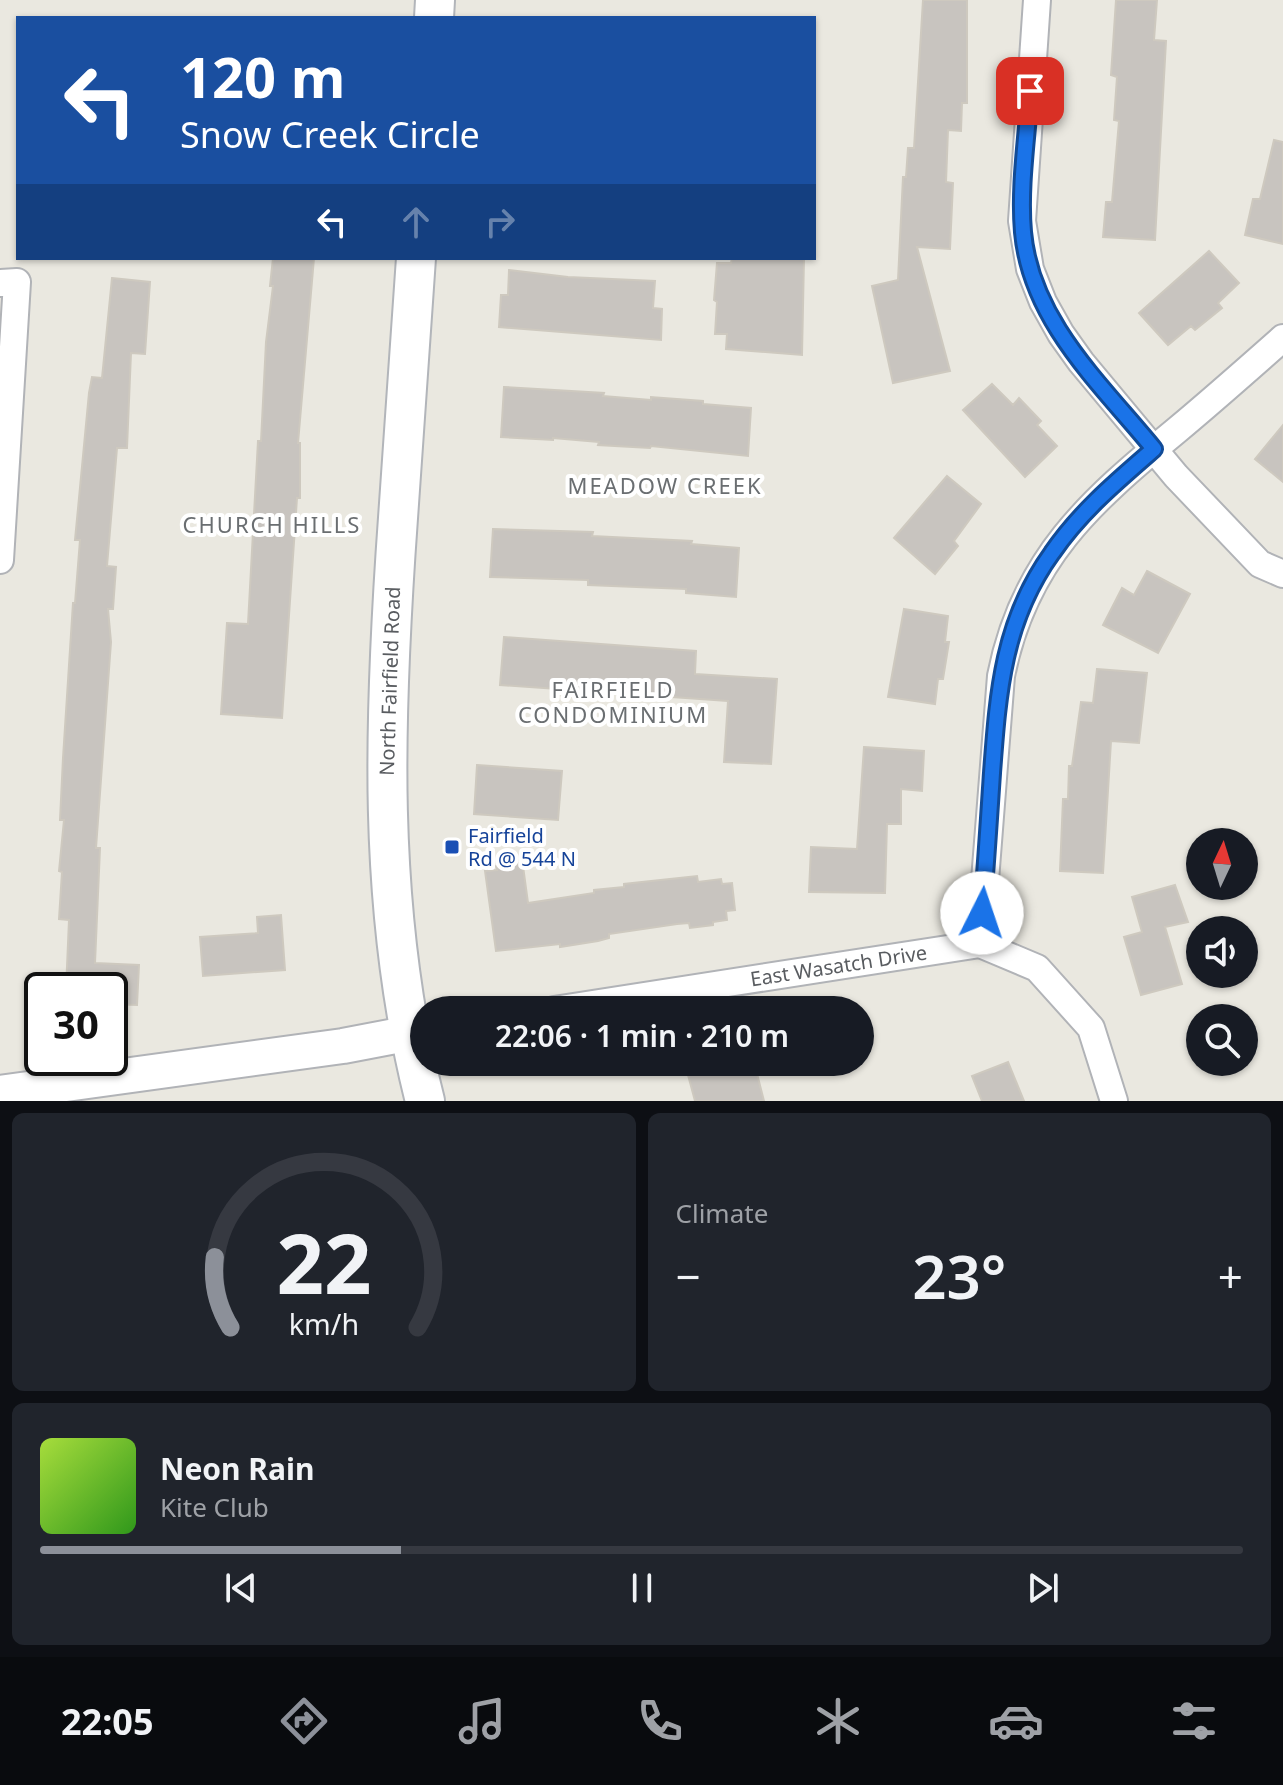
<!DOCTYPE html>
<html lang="en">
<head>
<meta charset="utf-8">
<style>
  :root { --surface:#171b24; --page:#20242c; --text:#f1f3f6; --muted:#9ea1a6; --line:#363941; --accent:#8c9099 }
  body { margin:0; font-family:"Noto Sans",sans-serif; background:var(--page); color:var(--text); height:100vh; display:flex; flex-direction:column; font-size:30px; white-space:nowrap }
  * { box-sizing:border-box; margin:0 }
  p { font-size:26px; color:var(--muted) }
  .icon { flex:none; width:44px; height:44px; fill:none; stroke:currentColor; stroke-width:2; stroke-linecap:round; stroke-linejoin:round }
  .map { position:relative; height:1101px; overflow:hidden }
  .side { display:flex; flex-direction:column; gap:12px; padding:12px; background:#0d0f14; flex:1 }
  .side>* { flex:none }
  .banner { position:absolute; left:16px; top:16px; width:800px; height:244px; border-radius:0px; box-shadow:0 2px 6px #0004; background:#1a4fa0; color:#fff; overflow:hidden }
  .needle { width:52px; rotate:4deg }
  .buttons { position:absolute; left:1186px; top:828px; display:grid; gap:16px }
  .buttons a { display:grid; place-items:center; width:72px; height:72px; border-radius:50%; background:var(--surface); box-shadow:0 2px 6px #0004; font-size:40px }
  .speed { position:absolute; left:24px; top:972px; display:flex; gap:16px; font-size:40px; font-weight:700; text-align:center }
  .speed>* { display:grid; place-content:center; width:104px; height:104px; border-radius:50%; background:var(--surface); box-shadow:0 2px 6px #0004; line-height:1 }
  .speed .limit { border:4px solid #111; border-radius:12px; background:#fff; color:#111 }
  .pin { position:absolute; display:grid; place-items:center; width:68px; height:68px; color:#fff; margin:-34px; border-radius:16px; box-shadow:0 4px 12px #0006 }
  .me { position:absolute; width:88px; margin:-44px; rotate:4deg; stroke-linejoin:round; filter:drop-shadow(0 0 6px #0008) }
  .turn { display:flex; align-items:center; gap:28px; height:168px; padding:0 32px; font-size:36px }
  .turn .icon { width:104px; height:104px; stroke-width:2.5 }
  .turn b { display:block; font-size:56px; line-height:68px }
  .lanes { display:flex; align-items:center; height:76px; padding:0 32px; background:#0003; justify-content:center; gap:40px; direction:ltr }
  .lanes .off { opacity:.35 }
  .big { font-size:60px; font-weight:600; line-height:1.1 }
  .side .widget { flex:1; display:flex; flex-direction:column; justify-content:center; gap:12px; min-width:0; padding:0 28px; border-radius:12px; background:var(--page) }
  .side .dial { align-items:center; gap:0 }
  .dial svg { height:208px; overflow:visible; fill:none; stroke:var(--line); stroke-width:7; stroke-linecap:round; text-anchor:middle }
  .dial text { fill:var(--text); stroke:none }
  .song { display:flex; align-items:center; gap:24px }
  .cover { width:96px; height:96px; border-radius:12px; background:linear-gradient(135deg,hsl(80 70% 55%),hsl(110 70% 35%)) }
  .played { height:8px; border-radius:4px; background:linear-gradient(90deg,var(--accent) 30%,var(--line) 30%) }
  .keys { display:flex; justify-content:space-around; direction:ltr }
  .heat { display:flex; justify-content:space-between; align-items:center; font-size:44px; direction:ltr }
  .side .tiles { flex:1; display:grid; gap:12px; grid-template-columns:1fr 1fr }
  .widget:last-child { grid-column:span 2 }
  .trip { position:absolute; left:410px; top:996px; width:464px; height:80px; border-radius:40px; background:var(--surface); box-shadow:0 2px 6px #0004; font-weight:600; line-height:80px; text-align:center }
  .tab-bar { display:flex; height:128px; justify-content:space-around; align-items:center; background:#090b0e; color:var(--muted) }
  .tab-bar .icon { width:56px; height:56px }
  .tab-bar .on { color:var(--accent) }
  .tab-bar b { font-size:36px; color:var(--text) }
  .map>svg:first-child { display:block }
  .building { fill:#c8c4bf; stroke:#cec9bf; stroke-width:2 }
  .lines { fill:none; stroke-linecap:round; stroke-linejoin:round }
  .minor-casing { stroke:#b1b3b7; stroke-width:30 }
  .tertiary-casing { stroke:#b1b3b7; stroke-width:38 }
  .secondary-casing { stroke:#b2b5ba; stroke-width:42 }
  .minor { stroke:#fff; stroke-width:26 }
  .tertiary { stroke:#fff; stroke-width:34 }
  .secondary { stroke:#fff; stroke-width:38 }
  .route-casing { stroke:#114b97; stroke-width:20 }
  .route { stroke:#1a73e8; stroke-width:14 }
  .transit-dot { fill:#1a4fb4; stroke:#fff; stroke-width:3 }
  .labels { text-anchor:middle; stroke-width:8; stroke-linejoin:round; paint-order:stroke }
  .street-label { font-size:20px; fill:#595c60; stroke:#fff }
  .transit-label { font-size:20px; fill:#164399; stroke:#fff; text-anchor:start }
  .neighbourhood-label { font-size:22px; letter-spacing:2px; fill:#6a6e71; stroke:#fff }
</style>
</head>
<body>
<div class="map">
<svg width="1283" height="1101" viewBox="0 0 1283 1101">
  <rect width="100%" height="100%" fill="#eae8e0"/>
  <path class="building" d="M923,0H967V103H962L961,131L948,130L946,182L953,183L950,249L917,247L950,371L893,383L872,286L898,280L903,177H906L908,148H914Z
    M1116,0H1157L1154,40L1166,41L1155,240L1103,237L1106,202H1112L1119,121L1114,120L1117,77L1111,75Z
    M1274,140L1283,142V244L1245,235L1253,199H1260Z
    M1209,251L1239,283L1218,303L1222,308L1195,330L1191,326L1168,345L1139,313Z
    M273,258H314L298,443H300V498H297L282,718L221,714L227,623L248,624L258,441H261L266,342L273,286H270Z
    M732,258H804L802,355L726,349L727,334H715L717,302L714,300L717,263H731Z
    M509,270L568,277L655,281L653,308L662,309L661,340L499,327L501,295H508Z
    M112,278L150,282L145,354L131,353L127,448H117L107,566L116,567L113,609H108L111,642L96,848H100L95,963L139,965L137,1005L110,1004V990H66L69,920L59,919L62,872L59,871L64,820H60L63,758L73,603H75L80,540H75L89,393L92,377L102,378Z
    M992,384L1013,405L1019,398L1041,421L1037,425L1057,446L1025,477L963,410Z
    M504,387L604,393L603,396L651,400V397L703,401V404L751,408L748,456L651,446L650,448L598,445L599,442L553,438V440L501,437Z
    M1283,425V482L1255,459Z
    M947,476L981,504L954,541L958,546L935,574L894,538Z
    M493,529L593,532L592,536L692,541L691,544L739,548L736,597L686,593V589L588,585V580L490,577Z
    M1147,571L1190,594L1158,653L1103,625L1122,588L1134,595Z
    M904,609L948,616L945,642H949L943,679H938L935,704L888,697Z
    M504,637L696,651L695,674L777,679L771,764L724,762L728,701L500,685Z
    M1097,669L1147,673L1139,743L1111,741L1103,873L1060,871L1063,799H1068L1069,766H1072L1081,702L1093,703Z
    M864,747L924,751L922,791L901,789V824H887L885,893L809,892L811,847L857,849Z
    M477,765L562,771L558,820L474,814Z
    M518,863L519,866H523L528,903L594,893V890L624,887V884L697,876L698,882L721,879L722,884L732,883L735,910L726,911L727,920L713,922V925L690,928L689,923L677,924L609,934V938L598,941L560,947V944L496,951L485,871L497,870L496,866Z
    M1175,885L1188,922L1165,927L1182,984L1141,995L1124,937L1142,932L1132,897Z
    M281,915L285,970L203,976L200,937L258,933L257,917Z
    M737,1062H754L764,1101H695L688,1075Z
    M1008,1062L1024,1101H982L972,1076Z"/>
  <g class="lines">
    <g class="minor-casing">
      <g id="minor">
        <path d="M1037,0L1022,221L1030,269L1043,302L1061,334L1081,362L1176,476L1260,564L1283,574"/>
        <path d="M0,283L17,282L0,560"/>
        <path d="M980,944L1001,676C1024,559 1090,502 1177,430C1213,400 1248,369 1283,338"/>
        <path d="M980,944L1037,968L1091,1028L1114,1101"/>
        <path id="s1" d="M554,1010L980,944"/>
      </g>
    </g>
    <g class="tertiary-casing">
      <path id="tertiary" d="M0,1093L343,1046L411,1033"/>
    </g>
    <g class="secondary-casing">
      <path id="secondary" d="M434,18L435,0
        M416,258C410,345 404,431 398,518C384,713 376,909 425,1101"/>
    </g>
    <use href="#minor" class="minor"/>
    <use href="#tertiary" class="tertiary"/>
    <use href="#secondary" class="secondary"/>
  </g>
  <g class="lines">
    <g class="route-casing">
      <path id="route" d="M982,913C986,866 989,819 992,773C998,692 1003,621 1052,553C1080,512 1117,481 1154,449C1101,384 1031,321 1023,232C1019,186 1027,138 1030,91"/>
    </g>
    <use href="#route" class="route"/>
  </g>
  <rect class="transit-dot" x="444" y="839" width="16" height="16" rx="4"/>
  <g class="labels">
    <g class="street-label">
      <text transform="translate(390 681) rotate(-88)" y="7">North Fairfield Road</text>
      <text dy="7" stroke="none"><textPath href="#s1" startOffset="288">East Wasatch Drive</textPath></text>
    </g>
    <g class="transit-label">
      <text x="468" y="843">Fairfield<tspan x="468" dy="23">Rd @ 544 N</tspan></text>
    </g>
    <g class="neighbourhood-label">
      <text x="665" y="494">MEADOW CREEK</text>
      <text x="272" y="533">CHURCH HILLS</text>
      <text x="613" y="698">FAIRFIELD<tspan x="613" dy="25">CONDOMINIUM</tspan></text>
    </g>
  </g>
</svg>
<div class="buttons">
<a><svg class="needle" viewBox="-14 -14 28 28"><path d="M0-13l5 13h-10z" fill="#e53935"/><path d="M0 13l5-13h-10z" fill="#9ea1a6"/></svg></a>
<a><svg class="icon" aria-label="sound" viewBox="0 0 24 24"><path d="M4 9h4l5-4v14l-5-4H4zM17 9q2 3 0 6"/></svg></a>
<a><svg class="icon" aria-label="search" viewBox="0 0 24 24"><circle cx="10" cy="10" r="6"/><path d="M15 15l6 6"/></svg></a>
</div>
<div class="speed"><div class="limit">30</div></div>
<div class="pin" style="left:1030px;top:91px;background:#d93025"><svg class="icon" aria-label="arrive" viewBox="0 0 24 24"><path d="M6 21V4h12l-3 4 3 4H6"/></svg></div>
<svg class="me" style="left:982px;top:913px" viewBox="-20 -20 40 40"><circle r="19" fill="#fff"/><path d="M0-13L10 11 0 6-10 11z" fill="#1a73e8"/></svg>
<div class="trip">22:06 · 1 min · 210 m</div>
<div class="banner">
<div class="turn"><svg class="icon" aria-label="left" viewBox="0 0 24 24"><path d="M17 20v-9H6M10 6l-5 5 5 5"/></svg><div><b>120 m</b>Snow Creek Circle</div></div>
<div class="lanes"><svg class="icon" aria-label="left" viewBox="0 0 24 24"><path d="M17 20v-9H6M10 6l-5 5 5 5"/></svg><svg class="icon off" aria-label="ahead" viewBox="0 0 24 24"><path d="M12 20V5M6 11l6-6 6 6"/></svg><svg class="icon off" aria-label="right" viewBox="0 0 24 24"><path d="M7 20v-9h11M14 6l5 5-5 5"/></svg></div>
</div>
</div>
<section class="side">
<div class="tiles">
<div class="widget dial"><svg viewBox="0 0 100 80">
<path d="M14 69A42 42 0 1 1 86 69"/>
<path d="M14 69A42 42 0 0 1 8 42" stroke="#8c9099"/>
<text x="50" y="56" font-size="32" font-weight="700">22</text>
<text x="50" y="72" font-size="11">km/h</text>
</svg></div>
<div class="widget"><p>Climate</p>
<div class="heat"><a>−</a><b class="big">23°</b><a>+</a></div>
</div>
<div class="widget">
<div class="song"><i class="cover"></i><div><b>Neon Rain</b><p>Kite Club</p></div></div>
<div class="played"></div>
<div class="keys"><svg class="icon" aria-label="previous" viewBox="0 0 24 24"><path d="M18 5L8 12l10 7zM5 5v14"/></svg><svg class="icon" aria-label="pause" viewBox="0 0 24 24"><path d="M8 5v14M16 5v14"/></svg><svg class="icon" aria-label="next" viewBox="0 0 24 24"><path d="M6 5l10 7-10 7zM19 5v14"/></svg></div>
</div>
</div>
</section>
<nav class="tab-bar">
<b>22:05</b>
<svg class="icon on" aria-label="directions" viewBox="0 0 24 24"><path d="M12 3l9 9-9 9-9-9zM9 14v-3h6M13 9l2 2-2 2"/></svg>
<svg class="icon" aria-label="music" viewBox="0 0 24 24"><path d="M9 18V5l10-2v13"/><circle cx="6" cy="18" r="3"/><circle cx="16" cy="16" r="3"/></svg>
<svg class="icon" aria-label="phone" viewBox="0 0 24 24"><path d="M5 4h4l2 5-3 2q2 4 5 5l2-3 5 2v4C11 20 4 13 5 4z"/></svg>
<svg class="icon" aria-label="climate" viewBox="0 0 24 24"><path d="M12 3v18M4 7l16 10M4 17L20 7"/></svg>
<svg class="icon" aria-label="car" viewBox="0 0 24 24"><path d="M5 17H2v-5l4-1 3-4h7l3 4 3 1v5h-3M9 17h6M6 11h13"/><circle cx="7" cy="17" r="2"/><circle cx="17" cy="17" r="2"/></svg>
<svg class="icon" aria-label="filters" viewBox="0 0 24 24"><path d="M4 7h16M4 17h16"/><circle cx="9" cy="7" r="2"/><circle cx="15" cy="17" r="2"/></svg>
</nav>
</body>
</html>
